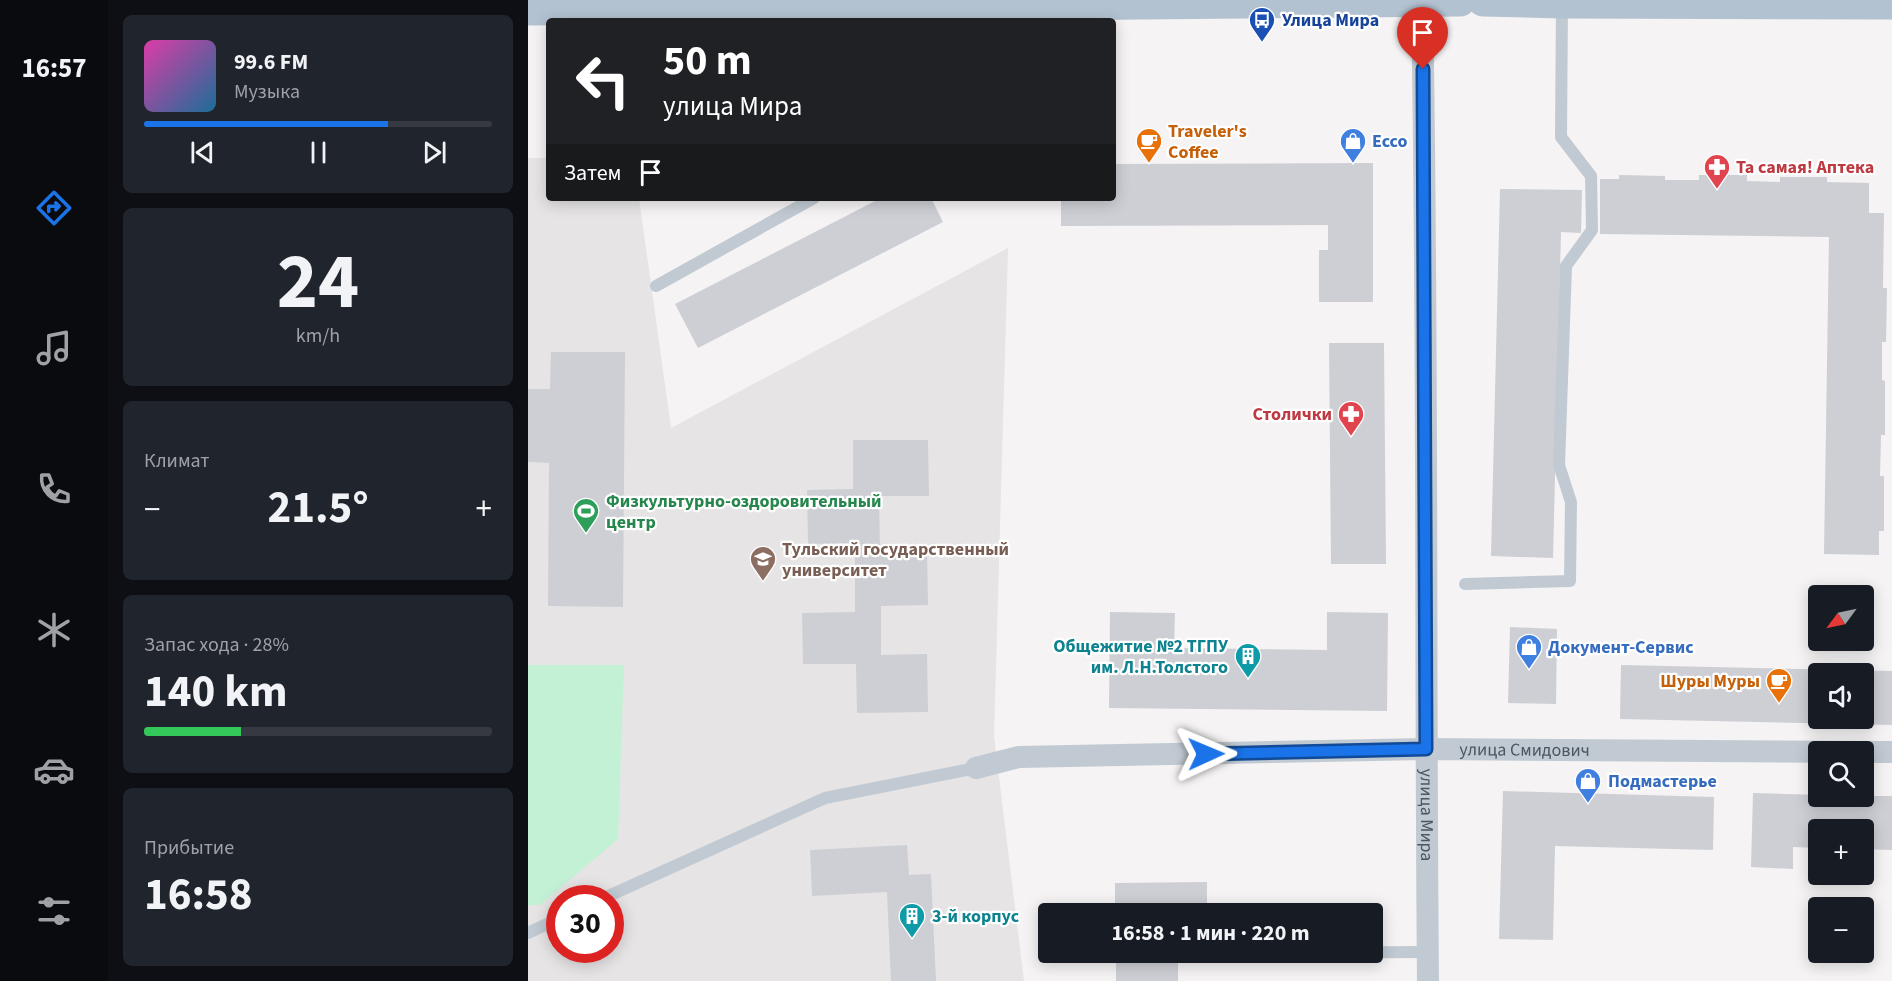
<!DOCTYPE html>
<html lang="ru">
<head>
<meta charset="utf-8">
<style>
  :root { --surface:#171b24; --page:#20242c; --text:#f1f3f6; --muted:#9ea1a6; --line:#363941; --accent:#1a73e8 }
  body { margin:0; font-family:"Source Sans 3",sans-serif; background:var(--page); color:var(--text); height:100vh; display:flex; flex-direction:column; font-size:22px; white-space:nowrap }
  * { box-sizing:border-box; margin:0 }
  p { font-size:20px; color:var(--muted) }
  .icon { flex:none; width:33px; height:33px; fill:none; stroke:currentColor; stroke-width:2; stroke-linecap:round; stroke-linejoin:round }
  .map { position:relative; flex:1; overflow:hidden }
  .side { display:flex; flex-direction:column; gap:15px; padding:15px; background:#0d0f14; width:420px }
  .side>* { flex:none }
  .banner { position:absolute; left:18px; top:18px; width:570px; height:183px; border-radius:6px; box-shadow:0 3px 15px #0003; background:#202124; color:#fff; overflow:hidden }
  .needle { width:39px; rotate:237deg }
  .controls { position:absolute; left:1280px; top:585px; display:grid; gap:12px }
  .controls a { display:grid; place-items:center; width:66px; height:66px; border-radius:6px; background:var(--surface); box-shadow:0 3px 15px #0003; font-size:30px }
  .speed { position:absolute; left:18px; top:885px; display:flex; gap:12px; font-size:30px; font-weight:700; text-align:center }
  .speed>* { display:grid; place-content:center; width:78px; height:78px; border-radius:50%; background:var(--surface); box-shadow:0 3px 15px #0003; line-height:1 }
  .speed .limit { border:9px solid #d22; background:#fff; color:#111 }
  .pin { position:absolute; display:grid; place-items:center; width:51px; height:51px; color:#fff; margin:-62px -26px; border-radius:50% 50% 50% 0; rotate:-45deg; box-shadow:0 0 6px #0007 }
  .pin .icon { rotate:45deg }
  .me { position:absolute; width:66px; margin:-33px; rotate:89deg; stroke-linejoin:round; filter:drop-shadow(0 0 4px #0008) }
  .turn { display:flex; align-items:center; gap:21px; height:126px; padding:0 18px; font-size:27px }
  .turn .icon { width:78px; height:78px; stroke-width:2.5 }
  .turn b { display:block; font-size:42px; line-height:51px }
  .then { display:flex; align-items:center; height:57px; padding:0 18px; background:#0003; gap:12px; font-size:22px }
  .big { font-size:45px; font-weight:700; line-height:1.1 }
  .side .tile { flex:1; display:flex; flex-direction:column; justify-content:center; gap:9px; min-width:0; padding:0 21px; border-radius:9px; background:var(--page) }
  .side .dial { align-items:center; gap:0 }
  .dial b { font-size:78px; line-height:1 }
  .song { display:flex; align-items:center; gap:18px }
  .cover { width:72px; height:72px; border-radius:9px; background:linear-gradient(135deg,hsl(320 70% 55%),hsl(200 70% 35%)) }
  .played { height:6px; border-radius:3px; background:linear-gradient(90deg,var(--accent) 70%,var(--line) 70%) }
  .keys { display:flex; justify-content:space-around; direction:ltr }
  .heat { display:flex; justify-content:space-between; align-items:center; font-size:33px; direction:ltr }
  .charge { height:9px; border-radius:4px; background:linear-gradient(90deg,#34c759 28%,var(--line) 0) }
  .trip { position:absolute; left:510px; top:903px; width:345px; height:60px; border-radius:6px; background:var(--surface); box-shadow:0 3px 15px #0003; font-weight:700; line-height:60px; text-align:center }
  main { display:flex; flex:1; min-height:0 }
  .tabs { display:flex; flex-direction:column; width:108px; justify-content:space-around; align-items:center; background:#090b0e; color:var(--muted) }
  .tabs .icon { width:42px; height:42px }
  .tabs .on { color:var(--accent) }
  .tabs b { font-size:27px; color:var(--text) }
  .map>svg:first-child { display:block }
  .education { fill:#e6e4e5; fill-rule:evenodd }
  .green { fill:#c3f1d5 }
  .building { fill:#cdcfd5; fill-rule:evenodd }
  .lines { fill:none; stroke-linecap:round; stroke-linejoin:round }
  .service { stroke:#c1cad2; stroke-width:12 }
  .minor { stroke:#c1cad2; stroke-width:22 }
  .primary { stroke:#b3c2d1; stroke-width:33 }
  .route-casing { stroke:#114b97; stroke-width:15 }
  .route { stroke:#1a73e8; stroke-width:10 }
  .labels { text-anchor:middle; stroke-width:4.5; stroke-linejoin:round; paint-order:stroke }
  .transit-label { font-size:18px; font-weight:bold; fill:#164399; stroke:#fff; text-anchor:start }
  .food-label { font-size:18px; font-weight:bold; fill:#c56008; stroke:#fff; text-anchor:start }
  .shop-label { font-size:18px; font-weight:bold; fill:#366cbe; stroke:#fff; text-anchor:start }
  .health-label { font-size:18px; font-weight:bold; fill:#be3a42; stroke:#fff; text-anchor:start }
  .leisure-label { font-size:18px; font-weight:bold; fill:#27864d; stroke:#fff; text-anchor:start }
  .education-label { font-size:18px; font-weight:bold; fill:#785e54; stroke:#fff; text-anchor:start }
  .culture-label { font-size:18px; font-weight:bold; fill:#0d838f; stroke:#fff; text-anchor:end }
  .street-label { font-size:18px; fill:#4a5661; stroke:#fff }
</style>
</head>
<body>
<main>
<nav class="tabs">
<b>16:57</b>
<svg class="icon on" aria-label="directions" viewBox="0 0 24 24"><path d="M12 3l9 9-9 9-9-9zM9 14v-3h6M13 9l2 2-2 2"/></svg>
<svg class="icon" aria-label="music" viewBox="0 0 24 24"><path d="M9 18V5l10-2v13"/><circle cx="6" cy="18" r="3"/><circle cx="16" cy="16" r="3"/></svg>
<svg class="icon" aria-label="phone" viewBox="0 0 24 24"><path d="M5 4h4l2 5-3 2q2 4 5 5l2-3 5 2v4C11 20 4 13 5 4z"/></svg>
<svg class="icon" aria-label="climate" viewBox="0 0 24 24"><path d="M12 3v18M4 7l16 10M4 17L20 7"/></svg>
<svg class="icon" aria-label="car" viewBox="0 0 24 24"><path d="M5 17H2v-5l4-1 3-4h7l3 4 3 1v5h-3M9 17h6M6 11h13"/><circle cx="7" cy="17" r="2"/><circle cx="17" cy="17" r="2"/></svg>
<svg class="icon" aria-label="filters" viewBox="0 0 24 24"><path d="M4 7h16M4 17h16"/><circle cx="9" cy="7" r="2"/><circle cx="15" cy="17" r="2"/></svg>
</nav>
<section class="side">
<div class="tile">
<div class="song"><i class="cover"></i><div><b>99.6 FM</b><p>Музыка</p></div></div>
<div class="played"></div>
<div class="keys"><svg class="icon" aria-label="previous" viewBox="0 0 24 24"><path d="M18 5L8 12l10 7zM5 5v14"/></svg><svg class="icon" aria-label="pause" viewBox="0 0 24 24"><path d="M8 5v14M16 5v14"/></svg><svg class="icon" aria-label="next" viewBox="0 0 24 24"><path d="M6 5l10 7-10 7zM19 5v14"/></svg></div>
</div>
<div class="tile dial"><b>24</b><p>km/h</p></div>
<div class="tile"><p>Климат</p>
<div class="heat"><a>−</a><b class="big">21.5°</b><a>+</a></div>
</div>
<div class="tile"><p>Запас хода · 28%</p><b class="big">140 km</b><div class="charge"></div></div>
<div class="tile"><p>Прибытие</p><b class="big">16:58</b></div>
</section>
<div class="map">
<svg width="1364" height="981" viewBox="0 0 1364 981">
  <rect width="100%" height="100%" fill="#f5f3f3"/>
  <path class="education" d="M0,158H21V198H111L143,428L480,248L466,736L496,981H0ZM32,898H82V950H32Z"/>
  <path class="green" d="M0,665H96L90,839L12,905H0Z"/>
  <path class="building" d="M845,163V302H791V250H800V225L533,226V198H585V164Z
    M1091,175L1137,176V180H1171V175H1219V181L1252,182V177H1299V182L1341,183V213H1356L1355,288H1359L1358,342H1354V380L1357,381V435H1353L1352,476H1356V531H1351V555L1296,554L1301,237L1072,234V179H1091Z
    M972,189L1054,190L1053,233L1033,232L1025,558L963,556Z
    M353,198H403L415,222L170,348L147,304Z
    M801,343H856L858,564H803Z
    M23,352H97L95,607L20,606L21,463L0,462V389H22Z
    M325,440H400L401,496H351L352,552L399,551L400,605L353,606V655L399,654L400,712L329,713L328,664H275L274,613L327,612V543L280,544L279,490L325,489Z
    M582,612L647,613L646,648L799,650V612L860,613L859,711L581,708Z
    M982,627L1029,629L1028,704L980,703Z
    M1093,665L1364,671V725L1092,719ZM1290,674H1335V718H1290Z
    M975,791L1186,797L1185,850L1027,846L1025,940L971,939Z
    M1225,793L1290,795V796H1364V850L1335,849V830H1290V848L1265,847V869L1223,867Z
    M379,845L381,875L403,874L408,981H363L359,892L284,896L282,850Z
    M679,882V914H587V883Z
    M588,952H650V981H588Z"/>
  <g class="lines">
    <path class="service" d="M128,286L286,198
      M937,584L1042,581L1043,502L1031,465L1038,266L1064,230L1063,176L1033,137L1034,3
      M76,898L297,798L448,768
      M0,933L32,918
      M675,953L900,952"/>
    <g class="minor">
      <path id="s1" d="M894,1C900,328 897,654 900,981"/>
      <path d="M1335,752H1364"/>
      <path id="s2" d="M448,768L491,757L898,749L1331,752"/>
    </g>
    <path class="primary" d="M955,0L1034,2L1364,3
      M0,9L932,0"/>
  </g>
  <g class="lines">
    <g class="route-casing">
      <path id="route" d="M678,754L898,749L895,69"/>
    </g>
    <use href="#route" class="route"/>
  </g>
  <defs>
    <g id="bus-pin" transform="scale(1.35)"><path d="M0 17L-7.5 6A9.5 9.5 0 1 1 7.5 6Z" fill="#1a4fb4" stroke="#fff"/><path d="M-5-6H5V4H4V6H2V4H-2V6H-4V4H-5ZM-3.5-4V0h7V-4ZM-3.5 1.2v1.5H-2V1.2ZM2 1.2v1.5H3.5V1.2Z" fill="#fff"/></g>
    <g id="cafe-pin" transform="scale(1.35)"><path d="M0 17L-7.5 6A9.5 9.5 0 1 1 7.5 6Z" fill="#e8710a" stroke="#fff"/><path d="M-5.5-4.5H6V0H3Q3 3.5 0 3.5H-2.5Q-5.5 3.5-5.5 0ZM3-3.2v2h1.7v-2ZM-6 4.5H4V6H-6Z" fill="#fff"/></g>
    <g id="shop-pin" transform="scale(1.35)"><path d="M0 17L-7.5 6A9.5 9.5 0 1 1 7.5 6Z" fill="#3f7fe0" stroke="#fff"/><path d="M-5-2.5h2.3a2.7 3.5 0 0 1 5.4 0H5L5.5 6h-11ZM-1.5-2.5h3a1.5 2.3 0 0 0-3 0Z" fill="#fff"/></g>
    <g id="pharmacy-pin" transform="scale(1.35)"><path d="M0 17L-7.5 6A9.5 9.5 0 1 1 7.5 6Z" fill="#e0444e" stroke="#fff"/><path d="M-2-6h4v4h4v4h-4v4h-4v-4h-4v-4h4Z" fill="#fff"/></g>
    <g id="stadium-pin" transform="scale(1.35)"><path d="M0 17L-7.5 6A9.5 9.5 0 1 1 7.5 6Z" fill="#2e9e5b" stroke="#fff"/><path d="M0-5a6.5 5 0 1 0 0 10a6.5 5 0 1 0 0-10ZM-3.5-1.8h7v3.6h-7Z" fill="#fff"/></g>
    <g id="university-pin" transform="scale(1.35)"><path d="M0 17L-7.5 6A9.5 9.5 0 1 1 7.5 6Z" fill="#8d6e63" stroke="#fff"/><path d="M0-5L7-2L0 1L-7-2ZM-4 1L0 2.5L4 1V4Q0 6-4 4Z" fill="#fff"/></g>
    <g id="building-pin" transform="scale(1.35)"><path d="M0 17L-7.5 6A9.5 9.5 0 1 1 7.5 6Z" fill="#0f9aa8" stroke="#fff"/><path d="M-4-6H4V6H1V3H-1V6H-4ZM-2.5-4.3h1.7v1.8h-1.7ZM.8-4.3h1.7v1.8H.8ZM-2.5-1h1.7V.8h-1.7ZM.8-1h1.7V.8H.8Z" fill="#fff"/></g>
  </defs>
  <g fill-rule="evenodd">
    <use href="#bus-pin" x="734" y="20"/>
    <use href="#cafe-pin" x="621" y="141"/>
    <use href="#shop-pin" x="825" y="141"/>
    <use href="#pharmacy-pin" x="1189" y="167"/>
    <use href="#pharmacy-pin" x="823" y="414"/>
    <use href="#stadium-pin" x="58" y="511"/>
    <use href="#university-pin" x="235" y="559"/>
    <use href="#shop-pin" x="1001" y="647"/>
    <use href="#building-pin" x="720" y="656"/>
    <use href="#cafe-pin" x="1251" y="681"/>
    <use href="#shop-pin" x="1060" y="781"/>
    <use href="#building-pin" x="384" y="916"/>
  </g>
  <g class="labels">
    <g class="transit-label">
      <text x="754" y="26">Улица Мира</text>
    </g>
    <g class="food-label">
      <text x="640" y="137">Traveler's<tspan x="640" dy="21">Coffee</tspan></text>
      <text x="1232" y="687" text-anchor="end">Шуры Муры</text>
    </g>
    <g class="shop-label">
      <text x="844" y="147">Ecco</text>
      <text x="1020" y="653">Документ-Сервис</text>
      <text x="1080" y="787">Подмастерье</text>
    </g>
    <g class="health-label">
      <text x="1208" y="173">Та самая! Аптека</text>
      <text x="804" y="420" text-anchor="end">Столички</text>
    </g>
    <g class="leisure-label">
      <text x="78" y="507">Физкультурно-оздоровительный<tspan x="78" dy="21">центр</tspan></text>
    </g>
    <g class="education-label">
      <text x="254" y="555">Тульский государственный<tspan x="254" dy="21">университет</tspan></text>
    </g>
    <g class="culture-label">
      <text x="700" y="652">Общежитие №2 ТГПУ<tspan x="700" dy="21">им. Л.Н.Толстого</tspan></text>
      <text x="404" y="922" text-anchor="start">3-й корпус</text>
    </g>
    <g class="street-label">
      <text dy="6" stroke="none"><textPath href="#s2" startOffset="550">улица Смидович</textPath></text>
      <text dy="6" stroke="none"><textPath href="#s1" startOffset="814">улица Мира</textPath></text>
    </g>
  </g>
</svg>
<div class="controls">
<a><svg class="needle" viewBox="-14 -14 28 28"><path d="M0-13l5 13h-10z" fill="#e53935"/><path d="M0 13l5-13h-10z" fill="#9ea1a6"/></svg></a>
<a><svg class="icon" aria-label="sound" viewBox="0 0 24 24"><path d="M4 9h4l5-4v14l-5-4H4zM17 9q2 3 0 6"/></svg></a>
<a><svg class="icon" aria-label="search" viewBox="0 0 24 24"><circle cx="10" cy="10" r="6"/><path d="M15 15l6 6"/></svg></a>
<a>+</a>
<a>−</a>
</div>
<div class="speed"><div class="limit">30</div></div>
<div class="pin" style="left:895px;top:69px;background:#d93025"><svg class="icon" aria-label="arrive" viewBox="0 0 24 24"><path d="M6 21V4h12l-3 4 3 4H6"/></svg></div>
<svg class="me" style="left:678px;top:754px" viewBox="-20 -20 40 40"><path d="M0-17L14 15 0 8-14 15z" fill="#1a73e8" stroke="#fff" stroke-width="4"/></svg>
<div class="trip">16:58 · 1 мин · 220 m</div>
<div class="banner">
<div class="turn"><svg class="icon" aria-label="left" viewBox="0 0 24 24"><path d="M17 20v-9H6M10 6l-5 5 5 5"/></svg><div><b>50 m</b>улица Мира</div></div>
<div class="then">Затем<svg class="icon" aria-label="arrive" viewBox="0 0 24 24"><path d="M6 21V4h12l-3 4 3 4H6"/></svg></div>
</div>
</div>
</main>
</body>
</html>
